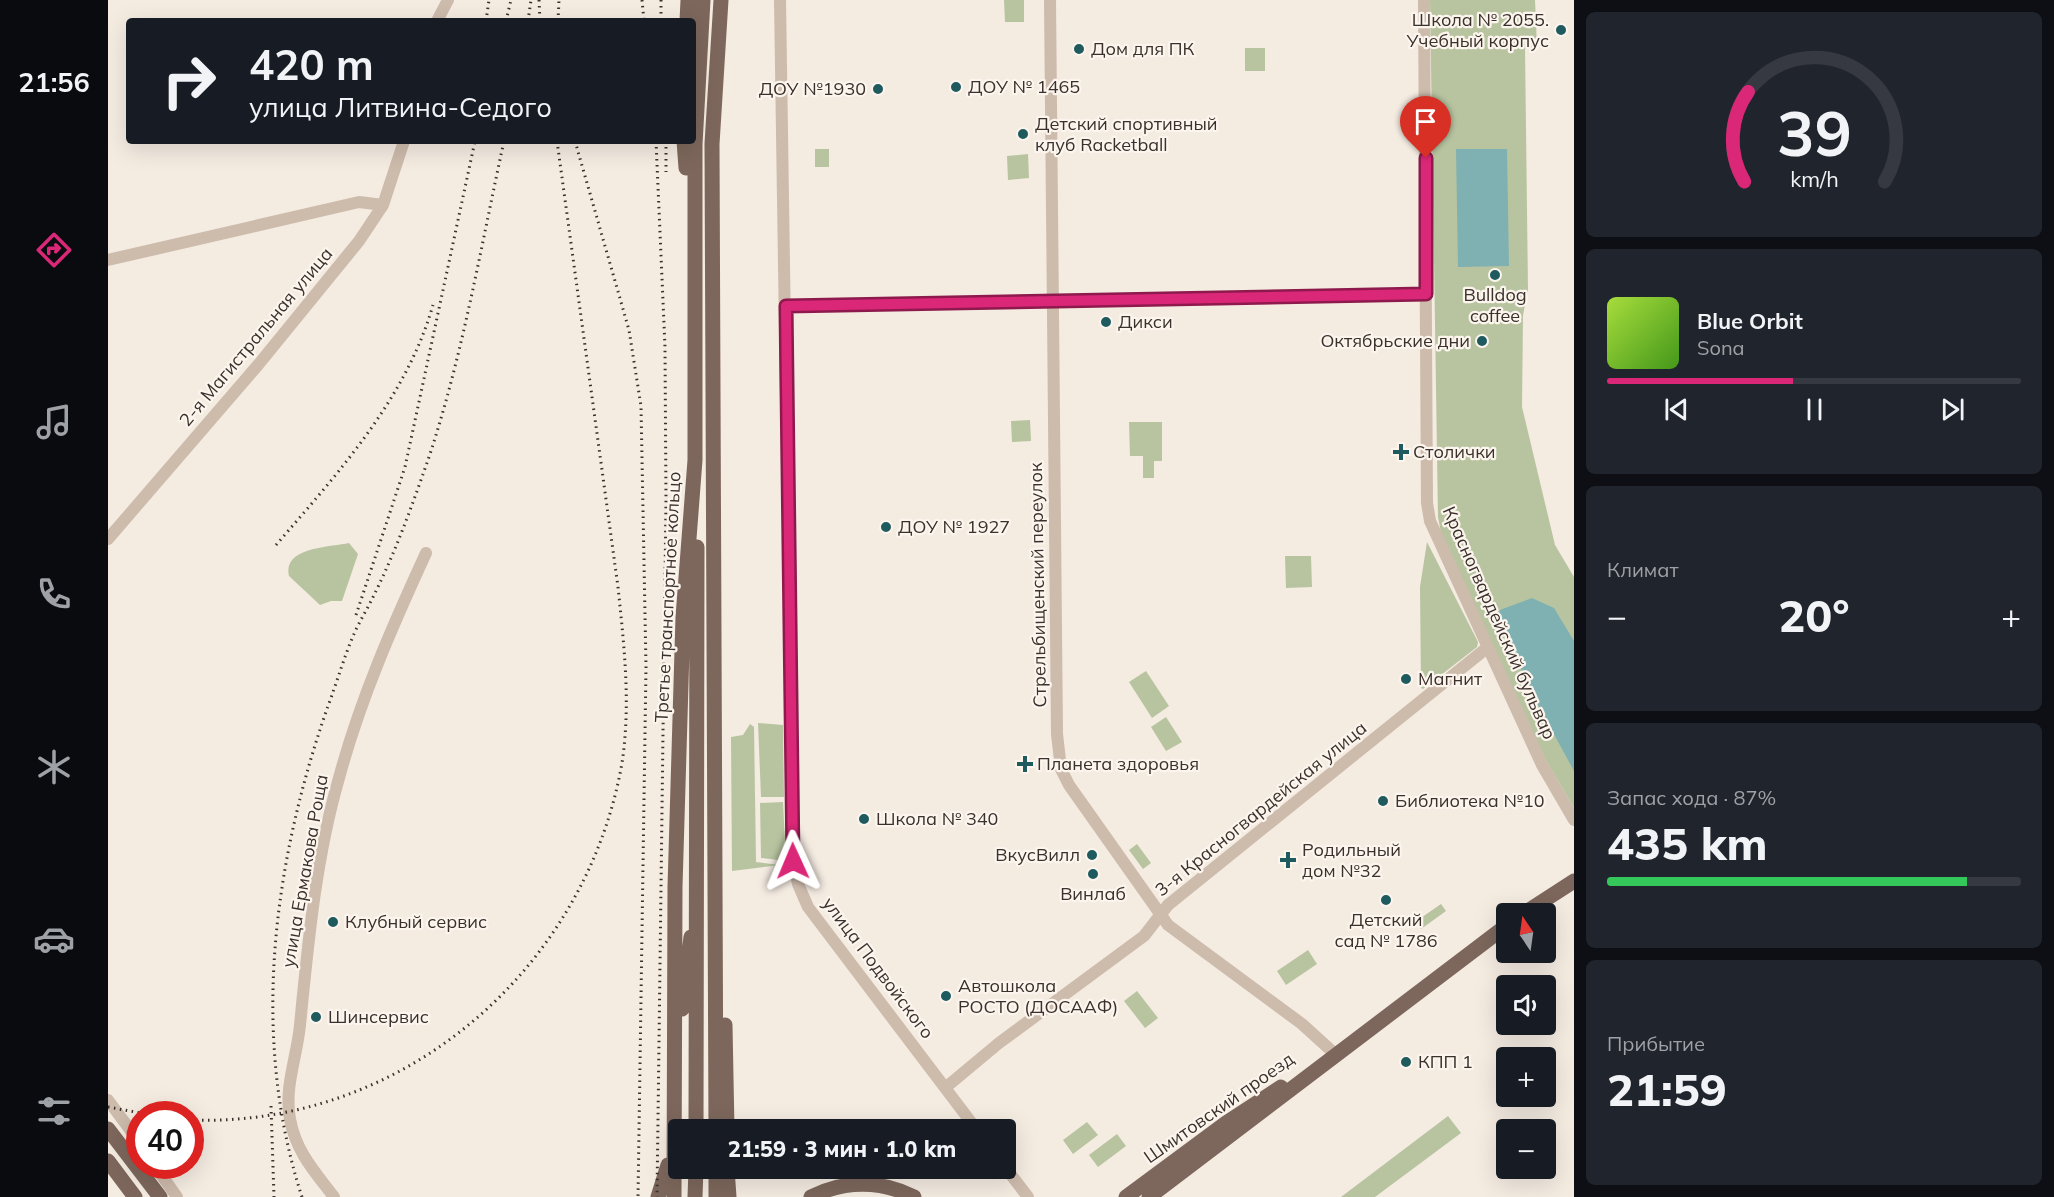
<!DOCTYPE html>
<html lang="ru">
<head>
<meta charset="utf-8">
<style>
  :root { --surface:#171b24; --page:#20242c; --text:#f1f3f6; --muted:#9ea1a6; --line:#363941; --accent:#db2777 }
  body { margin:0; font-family:Mulish,sans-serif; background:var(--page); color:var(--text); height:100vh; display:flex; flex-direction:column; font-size:22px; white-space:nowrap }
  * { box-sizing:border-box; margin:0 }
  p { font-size:20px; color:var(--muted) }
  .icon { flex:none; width:33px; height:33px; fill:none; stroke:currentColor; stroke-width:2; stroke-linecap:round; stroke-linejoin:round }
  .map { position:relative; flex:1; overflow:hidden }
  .drawer { display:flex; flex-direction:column; gap:12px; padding:12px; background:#0d0f14; width:480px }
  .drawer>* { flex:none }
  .hud { position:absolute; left:18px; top:18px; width:570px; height:126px; border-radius:6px; box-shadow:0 6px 24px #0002; background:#171b24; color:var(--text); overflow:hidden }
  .needle { width:39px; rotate:347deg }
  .controls { position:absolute; left:1388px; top:903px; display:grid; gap:12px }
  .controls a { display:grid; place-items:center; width:60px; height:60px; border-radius:6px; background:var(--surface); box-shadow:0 6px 24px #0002; font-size:30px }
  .speed { position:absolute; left:18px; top:1101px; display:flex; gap:12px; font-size:30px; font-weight:700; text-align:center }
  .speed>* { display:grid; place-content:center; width:78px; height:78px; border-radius:50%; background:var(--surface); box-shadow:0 6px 24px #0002; line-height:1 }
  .speed .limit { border:9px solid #d22; background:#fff; color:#111 }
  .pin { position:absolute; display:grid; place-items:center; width:51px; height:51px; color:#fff; margin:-62px -26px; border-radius:50% 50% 50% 0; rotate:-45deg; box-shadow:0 0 6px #0007 }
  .pin .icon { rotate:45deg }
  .me { position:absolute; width:66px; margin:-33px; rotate:359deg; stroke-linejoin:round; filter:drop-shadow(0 0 4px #0008) }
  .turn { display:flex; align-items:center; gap:21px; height:126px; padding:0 24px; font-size:27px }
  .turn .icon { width:78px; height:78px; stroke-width:2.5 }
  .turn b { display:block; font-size:42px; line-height:51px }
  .big { font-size:45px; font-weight:800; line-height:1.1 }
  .drawer .widget { flex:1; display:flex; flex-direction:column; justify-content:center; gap:9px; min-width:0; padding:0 21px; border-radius:9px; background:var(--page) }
  .drawer .dial { align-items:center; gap:0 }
  .dial svg { height:156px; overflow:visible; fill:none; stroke:var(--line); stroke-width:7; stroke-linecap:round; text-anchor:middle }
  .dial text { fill:var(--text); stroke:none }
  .song { display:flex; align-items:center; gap:18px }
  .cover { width:72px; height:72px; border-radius:9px; background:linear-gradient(135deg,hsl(80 70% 55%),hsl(100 70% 35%)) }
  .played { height:6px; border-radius:3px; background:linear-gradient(90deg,var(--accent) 45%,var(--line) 45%) }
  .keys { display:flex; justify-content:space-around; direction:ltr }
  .heat { display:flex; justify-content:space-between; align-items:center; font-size:33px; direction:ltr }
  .charge { height:9px; border-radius:4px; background:linear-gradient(90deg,#34c759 87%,var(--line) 0) }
  .trip { position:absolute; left:560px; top:1119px; width:348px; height:60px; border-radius:6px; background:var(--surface); box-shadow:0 6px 24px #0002; font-weight:800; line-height:60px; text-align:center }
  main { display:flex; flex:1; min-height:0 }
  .tab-bar { display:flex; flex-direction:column; width:108px; justify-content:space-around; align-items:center; background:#090b0e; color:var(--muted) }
  .tab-bar .icon { width:42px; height:42px }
  .tab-bar .on { color:var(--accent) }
  .tab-bar b { font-size:27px; color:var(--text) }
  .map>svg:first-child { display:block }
  .green { fill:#b8c4a0 }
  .water { fill:#7fb0b2 }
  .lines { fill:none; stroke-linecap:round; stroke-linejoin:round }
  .minor { stroke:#cdbbac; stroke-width:12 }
  .major { stroke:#7d675c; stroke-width:15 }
  .rail { stroke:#3b302b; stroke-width:3; stroke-dasharray:1.5 4.5; stroke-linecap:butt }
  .route-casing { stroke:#8e194d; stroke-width:15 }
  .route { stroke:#db2777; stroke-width:10 }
  .poi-dot { fill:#1f5a5e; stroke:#fbf5ee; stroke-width:2 }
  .labels { text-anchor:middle; stroke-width:4.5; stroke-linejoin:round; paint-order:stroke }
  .poi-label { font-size:18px; fill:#3b302b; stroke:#fbf5ee; text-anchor:start }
  .street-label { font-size:18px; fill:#3b302b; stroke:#fbf5ee }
</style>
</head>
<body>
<main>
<nav class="tab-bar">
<b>21:56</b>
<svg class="icon on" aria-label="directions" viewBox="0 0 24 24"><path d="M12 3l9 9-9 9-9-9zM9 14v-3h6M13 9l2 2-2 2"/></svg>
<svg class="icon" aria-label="music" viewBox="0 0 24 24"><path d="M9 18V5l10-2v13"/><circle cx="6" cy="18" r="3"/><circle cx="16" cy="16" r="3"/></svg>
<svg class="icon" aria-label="phone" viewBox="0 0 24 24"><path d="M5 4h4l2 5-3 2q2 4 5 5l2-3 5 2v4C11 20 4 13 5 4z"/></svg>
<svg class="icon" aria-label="climate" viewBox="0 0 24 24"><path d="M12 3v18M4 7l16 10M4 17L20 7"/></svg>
<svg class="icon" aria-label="car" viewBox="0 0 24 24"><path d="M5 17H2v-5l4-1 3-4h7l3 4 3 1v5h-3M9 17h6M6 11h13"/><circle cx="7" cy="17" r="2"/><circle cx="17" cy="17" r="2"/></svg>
<svg class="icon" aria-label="filters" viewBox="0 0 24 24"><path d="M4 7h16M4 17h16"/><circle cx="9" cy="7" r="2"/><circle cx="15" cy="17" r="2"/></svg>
</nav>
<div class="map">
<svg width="1466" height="1197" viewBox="0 0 1466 1197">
  <rect width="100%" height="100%" fill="#f4ebe1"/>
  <path class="green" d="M896,0H916V22H897Z
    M1322,0H1427L1429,46L1417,49L1420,290L1415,315L1414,407L1447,545L1466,577V808L1436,757L1333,533L1330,517Z
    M1137,48H1157V71H1137Z
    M707,149H721V167H707Z
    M920,154L921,178L900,180L899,156Z
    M922,420L923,441L904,442L903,421Z
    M1021,422H1054V461H1046V478H1035V456H1022Z
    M1319,542L1370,642L1369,647L1315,689L1313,688L1312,587Z
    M241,543L250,554L234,601H223L212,605L181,576C174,547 223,547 241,543Z
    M1177,556H1203L1204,587L1178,588Z
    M1038,671L1061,706L1044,718L1021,682Z
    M1058,717L1074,742L1058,751L1043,727Z
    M650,723L675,725L676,797H653Z
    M642,724L646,727L648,862L671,865L624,871L623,737L635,735Z
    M675,802L678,861L653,858L652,803Z
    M1029,844L1043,863L1035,869L1021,850Z
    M1333,904L1338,911L1313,929L1307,922Z
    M1200,950L1209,964L1178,985L1169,971Z
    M1029,991L1050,1018L1037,1028L1016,1001Z
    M1340,1116L1353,1133L1267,1197H1233Z
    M979,1122L990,1135L965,1154L955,1140Z
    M1009,1134L1018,1146L990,1167L981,1155Z"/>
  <path class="water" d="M1348,149H1399L1401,266L1350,267Z
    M1424,598L1446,608L1466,641V771L1423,692L1390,615L1392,610Z"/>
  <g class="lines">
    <path class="minor" d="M672,0L685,861L690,884L700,907L869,1130
      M942,0L949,734L953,769L961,785L1060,925L1194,1024L1227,1054
      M1316,0L1319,503L1322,521L1434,765L1466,820
      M329,21L340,0
      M0,260L251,202L275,205
      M678,306L1318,294
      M0,539L150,365L251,241L275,205L296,141
      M837,1088L891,1043L1036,936L1060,905L1380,647
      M0,1100L32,1143
      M47,1166L69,1197
      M897,1167L920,1197
      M226,1197C207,1172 188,1152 182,1119C176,1087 189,1057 192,1025C200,943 208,857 231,778C252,700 284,627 318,553"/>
    <path class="major" d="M579,21L580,0
      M576,141L578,168
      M1415,914L1466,881
      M574,1009L583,937
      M617,1025L619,1130
      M0,1129L52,1197
      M588,1130L589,547
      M608,1130L604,144L613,0
      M0,1161L27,1197
      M608,1168V1197
      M619,1168L621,1197
      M550,1197L560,1165
      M566,1197L567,887L575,617L587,460V144L595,0
      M587,1197L588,1168
      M703,1197C736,1180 773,1180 806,1197
      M1018,1197L1118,1123L1173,1087
      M1041,1197L1398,926"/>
    <path class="rail" d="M431,0L432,21
      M534,0L536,21
      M553,0V21
      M378,21L381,0
      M398,21L403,0
      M420,21L423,0
      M450,21L451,0
      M467,141L521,330L533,406L538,667L530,1197
      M548,141L557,347L558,501L549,1197
      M558,141V172
      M168,545C230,473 298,399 325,305
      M248,615L297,467L367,141
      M163,1106L166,1197
      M0,1107L38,1114
      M82,1120C295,1128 478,969 514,763C523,704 516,645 510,587L449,141
      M194,1197C142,1037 165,863 220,706C229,682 236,657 246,634C252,620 260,608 266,595C288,551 305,503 321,457C355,354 373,246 396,141"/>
  </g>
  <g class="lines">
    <g class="route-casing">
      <path id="route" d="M685,861L678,306L1318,294V158"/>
    </g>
    <use href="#route" class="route"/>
  </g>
  <g class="poi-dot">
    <circle cx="1453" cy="30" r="6"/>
    <circle cx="971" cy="49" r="6"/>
    <circle cx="848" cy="87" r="6"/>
    <circle cx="770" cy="89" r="6"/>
    <circle cx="915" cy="134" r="6"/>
    <circle cx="1387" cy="275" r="6"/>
    <circle cx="998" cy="322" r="6"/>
    <circle cx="1374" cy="341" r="6"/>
    <path d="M1290 443h6v6h6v6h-6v6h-6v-6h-6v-6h6z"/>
    <circle cx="778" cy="527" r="6"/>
    <circle cx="1298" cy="679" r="6"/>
    <path d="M914 755h6v6h6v6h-6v6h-6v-6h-6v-6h6z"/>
    <circle cx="1275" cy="801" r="6"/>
    <circle cx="756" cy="819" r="6"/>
    <circle cx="984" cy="855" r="6"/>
    <path d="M1177 851h6v6h6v6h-6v6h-6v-6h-6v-6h6z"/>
    <circle cx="985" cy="874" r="6"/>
    <circle cx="1278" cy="900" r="6"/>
    <circle cx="225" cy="922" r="6"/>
    <circle cx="838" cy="996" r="6"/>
    <circle cx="208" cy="1017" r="6"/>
    <circle cx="1298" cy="1062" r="6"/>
  </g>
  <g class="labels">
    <g class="poi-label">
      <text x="1441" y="26" text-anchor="end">Школа № 2055.<tspan x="1441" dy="21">Учебный корпус</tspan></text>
      <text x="983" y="55">Дом для ПК</text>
      <text x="860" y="93">ДОУ № 1465</text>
      <text x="758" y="95" text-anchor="end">ДОУ №1930</text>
      <text x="927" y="130">Детский спортивный<tspan x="927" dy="21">клуб Racketball</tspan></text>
      <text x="1387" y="301" text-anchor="middle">Bulldog<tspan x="1387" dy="21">coffee</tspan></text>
      <text x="1010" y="328">Дикси</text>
      <text x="1362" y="347" text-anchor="end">Октябрьские дни</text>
      <text x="1305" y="458">Столички</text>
      <text x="790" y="533">ДОУ № 1927</text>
      <text x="1310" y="685">Магнит</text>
      <text x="929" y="770">Планета здоровья</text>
      <text x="1287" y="807">Библиотека №10</text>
      <text x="768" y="825">Школа № 340</text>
      <text x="1194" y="856">Родильный<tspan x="1194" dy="21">дом №32</tspan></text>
      <text x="972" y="861" text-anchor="end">ВкусВилл</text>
      <text x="985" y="900" text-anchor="middle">Винлаб</text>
      <text x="1278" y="926" text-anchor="middle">Детский<tspan x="1278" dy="21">сад № 1786</tspan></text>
      <text x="237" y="928">Клубный сервис</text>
      <text x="850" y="992">Автошкола<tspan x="850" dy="21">РОСТО (ДОСААФ)</tspan></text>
      <text x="220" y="1023">Шинсервис</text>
      <text x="1310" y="1068">КПП 1</text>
    </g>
    <g class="street-label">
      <text transform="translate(148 337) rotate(-50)" y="6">2-я Магистральная улица</text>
      <text transform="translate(930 585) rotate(-91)" y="6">Стрельбищенский переулок</text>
      <text transform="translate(560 597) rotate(-87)" y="6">Третье транспортное кольцо</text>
      <text transform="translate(1391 623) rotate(66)" y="6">Красногвардейский бульвар</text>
      <text transform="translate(1153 809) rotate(-39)" y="6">3-я Красногвардейская улица</text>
      <text transform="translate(197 871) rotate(-80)" y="6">улица Ермакова Роща</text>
      <text transform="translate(770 968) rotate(53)" y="6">улица Подвойского</text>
      <text transform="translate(1111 1108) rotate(-35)" y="6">Шмитовский проезд</text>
    </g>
  </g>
</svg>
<div class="controls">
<a><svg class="needle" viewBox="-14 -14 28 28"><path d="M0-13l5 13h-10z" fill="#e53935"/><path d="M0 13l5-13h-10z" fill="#9ea1a6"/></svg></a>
<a><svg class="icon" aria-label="sound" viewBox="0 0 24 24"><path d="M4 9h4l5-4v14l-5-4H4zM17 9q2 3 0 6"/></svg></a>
<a>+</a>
<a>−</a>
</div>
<div class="speed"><div class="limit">40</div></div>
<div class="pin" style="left:1318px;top:158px;background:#d93025"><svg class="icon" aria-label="arrive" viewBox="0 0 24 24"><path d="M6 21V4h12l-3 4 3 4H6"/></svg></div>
<svg class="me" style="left:685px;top:861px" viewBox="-20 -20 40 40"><path d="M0-17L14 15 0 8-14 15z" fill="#db2777" stroke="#fff" stroke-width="4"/></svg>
<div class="trip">21:59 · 3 мин · 1.0 km</div>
<div class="hud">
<div class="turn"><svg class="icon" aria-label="right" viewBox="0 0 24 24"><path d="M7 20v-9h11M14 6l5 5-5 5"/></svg><div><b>420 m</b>улица Литвина-Седого</div></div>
</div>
</div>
<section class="drawer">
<div class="widget dial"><svg viewBox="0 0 100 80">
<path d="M14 69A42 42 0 1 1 86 69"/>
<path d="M14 69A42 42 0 0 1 16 23" stroke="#db2777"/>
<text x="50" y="56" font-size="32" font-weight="700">39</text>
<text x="50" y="72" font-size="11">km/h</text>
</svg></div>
<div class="widget">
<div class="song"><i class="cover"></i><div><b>Blue Orbit</b><p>Sona</p></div></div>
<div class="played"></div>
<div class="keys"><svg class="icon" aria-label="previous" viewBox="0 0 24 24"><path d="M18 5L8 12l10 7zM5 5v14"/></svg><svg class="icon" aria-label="pause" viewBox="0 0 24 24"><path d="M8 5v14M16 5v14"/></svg><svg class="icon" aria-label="next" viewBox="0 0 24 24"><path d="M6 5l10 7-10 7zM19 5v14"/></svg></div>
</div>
<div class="widget"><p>Климат</p>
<div class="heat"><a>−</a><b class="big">20°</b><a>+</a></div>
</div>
<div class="widget"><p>Запас хода · 87%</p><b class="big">435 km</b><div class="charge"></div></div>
<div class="widget"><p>Прибытие</p><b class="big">21:59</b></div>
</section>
</main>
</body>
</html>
